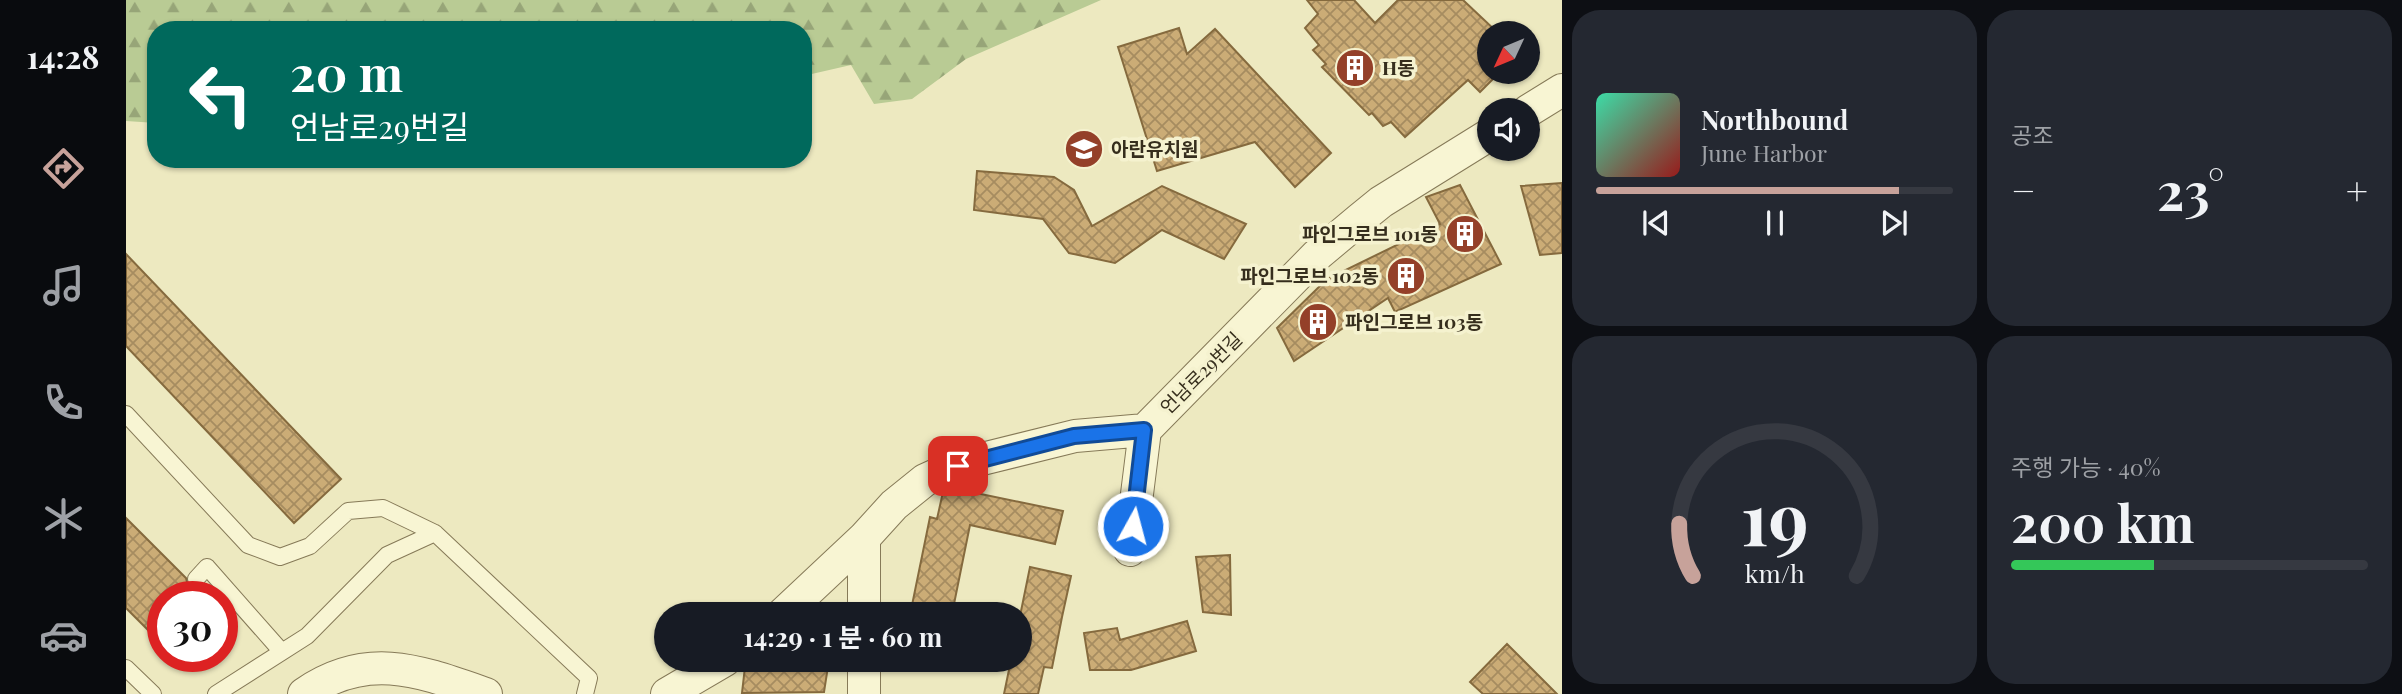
<!DOCTYPE html>
<html lang="ko">
<head>
<meta charset="utf-8">
<style>
  :root { --surface:#171b24; --page:#242831; --text:#f1f3f6; --muted:#9ea1a6; --line:#363941; --accent:#c7a29a }
  body { margin:0; font-family:"Playfair Display","Noto Sans KR",serif; background:var(--page); color:var(--text); height:100vh; display:flex; flex-direction:column; font-size:26px; white-space:nowrap }
  * { box-sizing:border-box; margin:0 }
  p { font-size:23px; color:var(--muted) }
  .icon { flex:none; width:38px; height:38px; fill:none; stroke:currentColor; stroke-width:2; stroke-linecap:round; stroke-linejoin:round }
  .map { position:relative; flex:1; overflow:hidden }
  .drawer { display:flex; flex-direction:column; gap:10px; padding:10px; background:#0d0f14; width:840px }
  .drawer>* { flex:none }
  .banner { position:absolute; left:21px; top:21px; width:665px; height:147px; border-radius:28px; box-shadow:0 2px 5px #0004; background:#00695c; color:#fff; overflow:hidden }
  .needle { width:46px; rotate:226deg }
  .tools { position:absolute; left:1351px; top:21px; display:grid; gap:14px }
  .tools a { display:grid; place-items:center; width:63px; height:63px; border-radius:50%; background:var(--surface); box-shadow:0 2px 5px #0004; font-size:35px }
  .speed { position:absolute; left:21px; top:581px; display:flex; gap:14px; font-size:35px; font-weight:700; text-align:center }
  .speed>* { display:grid; place-content:center; width:91px; height:91px; border-radius:50%; background:var(--surface); box-shadow:0 2px 5px #0004; line-height:1 }
  .speed .limit { border:10px solid #d22; background:#fff; color:#111 }
  .pin { position:absolute; display:grid; place-items:center; width:60px; height:60px; color:#fff; margin:-30px; border-radius:14px; box-shadow:0 4px 10px #0006 }
  .me { position:absolute; width:77px; margin:-38px; rotate:7deg; stroke-linejoin:round; filter:drop-shadow(0 0 5px #0008) }
  .turn { display:flex; align-items:center; gap:24px; height:147px; padding:0 28px; font-size:32px }
  .turn .icon { width:91px; height:91px; stroke-width:2.5 }
  .turn b { display:block; font-size:49px; line-height:60px }
  .big { font-size:52px; font-weight:700; line-height:1.1 }
  .drawer .widget { flex:1; display:flex; flex-direction:column; justify-content:center; gap:10px; min-width:0; padding:0 24px; border-radius:28px; background:var(--page) }
  .drawer .dial { align-items:center; gap:0 }
  .dial svg { height:182px; overflow:visible; fill:none; stroke:var(--line); stroke-width:7; stroke-linecap:round; text-anchor:middle }
  .dial text { fill:var(--text); stroke:none }
  .song { display:flex; align-items:center; gap:21px }
  .cover { width:84px; height:84px; border-radius:10px; background:linear-gradient(135deg,hsl(160 70% 55%),hsl(0 70% 35%)) }
  .played { height:7px; border-radius:4px; background:linear-gradient(90deg,var(--accent) 85%,var(--line) 85%) }
  .keys { display:flex; justify-content:space-around; direction:ltr }
  .heat { display:flex; justify-content:space-between; align-items:center; font-size:38px; direction:ltr }
  .charge { height:10px; border-radius:5px; background:linear-gradient(90deg,#34c759 40%,var(--line) 0) }
  .drawer .tiles { flex:1; display:grid; gap:10px; grid-template-columns:repeat(2,1fr) }
  .trip { position:absolute; left:528px; top:602px; width:378px; height:70px; border-radius:35px; background:var(--surface); box-shadow:0 2px 5px #0004; font-weight:700; line-height:70px; text-align:center }
  main { display:flex; flex:1; min-height:0 }
  .tabs { display:flex; flex-direction:column; width:126px; justify-content:space-around; align-items:center; background:#090b0e; color:var(--muted) }
  .tabs .icon { width:49px; height:49px }
  .tabs .current { color:var(--accent) }
  .tabs b { font-size:32px; color:var(--text) }
  .map>svg:first-child { display:block }
  .forest { fill:url(#forest-firs) }
  .building { fill:url(#building-cross-hatch); stroke:#856a3e; stroke-width:2 }
  .lines { fill:none; stroke-linecap:round; stroke-linejoin:round }
  .lane-casing { stroke:#867a58; stroke-width:18 }
  .street-casing { stroke:#867a58; stroke-width:34 }
  .lane { stroke:#f8f5d3; stroke-width:16 }
  .street { stroke:#f8f5d3; stroke-width:32 }
  .route-casing { stroke:#114b97; stroke-width:18 }
  .route { stroke:#1a73e8; stroke-width:12 }
  .labels { text-anchor:middle; stroke-width:7; stroke-linejoin:round; paint-order:stroke }
  .poi-label { font-size:19px; font-weight:bold; fill:#362e1d; stroke:#f5f2cf; text-anchor:start }
  .street-label { font-size:19px; fill:#362e1d; stroke:#f5f2cf }
</style>
</head>
<body>
<main>
<nav class="tabs">
<b>14:28</b>
<svg class="icon current" aria-label="directions" viewBox="0 0 24 24"><path d="M12 3l9 9-9 9-9-9zM9 14v-3h6M13 9l2 2-2 2"/></svg>
<svg class="icon" aria-label="music" viewBox="0 0 24 24"><path d="M9 18V5l10-2v13"/><circle cx="6" cy="18" r="3"/><circle cx="16" cy="16" r="3"/></svg>
<svg class="icon" aria-label="phone" viewBox="0 0 24 24"><path d="M5 4h4l2 5-3 2q2 4 5 5l2-3 5 2v4C11 20 4 13 5 4z"/></svg>
<svg class="icon" aria-label="climate" viewBox="0 0 24 24"><path d="M12 3v18M4 7l16 10M4 17L20 7"/></svg>
<svg class="icon" aria-label="car" viewBox="0 0 24 24"><path d="M5 17H2v-5l4-1 3-4h7l3 4 3 1v5h-3M9 17h6M6 11h13"/><circle cx="7" cy="17" r="2"/><circle cx="17" cy="17" r="2"/></svg>
</nav>
<div class="map">
<svg width="1436" height="694" viewBox="0 0 1436 694">
  <defs>
    <pattern id="forest-firs" width="22" height="20" patternUnits="userSpaceOnUse" patternTransform="scale(1.75)"><rect width="22" height="20" fill="#b9cb94"/><path d="M5 1l3.5 6h-7zM16 11l3.5 6h-7z" fill="#97a578"/></pattern>
    <pattern id="building-cross-hatch" width="8" height="8" patternUnits="userSpaceOnUse" patternTransform="scale(1.75)"><rect width="8" height="8" fill="#cbac76"/><path d="M0 0l8 8M0 8l8-8" fill="none" stroke="#a68c60"/></pattern>
  </defs>
  <rect width="100%" height="100%" fill="#ede9c0"/>
  <path class="forest" d="M0,0H975L840,59L786,99L748,104L725,65L677,76V30H30V123L0,121Z"/>
  <path class="building" d="M1181,0H1228L1249,23L1272,0H1337L1372,33H1363V72H1374L1354,92L1342,80L1279,137L1265,122L1257,126L1246,113L1243,115L1196,67L1200,64L1187,50L1193,45L1179,28L1192,14Z
    M1053,28L1061,54L1089,29L1205,153L1169,187L1129,142L1031,171L992,47Z
    M851,171L928,177L948,190L966,226L1036,186L1120,224L1098,259L1036,230L989,263L943,253L917,219L848,210Z
    M1436,183V253L1414,255L1395,186Z
    M1334,185L1375,264L1269,312L1262,298L1168,361L1151,328L1201,279L1314,224L1300,197Z
    M0,254L215,479L168,523L0,346Z
    M826,488L937,511L929,544L844,525L826,614L785,610L804,517L811,519L817,492Z
    M0,518L60,578L62,586L79,597H37V645L0,608Z
    M1104,555L1105,615L1077,612L1070,557Z
    M904,567L945,576L936,617L926,668L918,667L912,694H878L885,660H894V616Z
    M1061,621L1070,651L1005,670H964L958,633L991,628L994,640Z
    M1381,644L1431,694H1357L1344,682Z
    M632,660H703L698,692L616,693L619,667L630,666Z"/>
  <g class="lines">
    <g class="lane-casing">
      <path id="lane" d="M0,414L122,545L154,557L184,546L222,511L257,508L309,533
        M70,579L81,567L156,652
        M0,668L27,694
        M90,694L181,636L261,555L309,533L463,678L459,694"/>
    </g>
    <g class="street-casing">
      <path id="street" d="M1402,111L1436,90
        M1004,550L1019,430
        M657,614L738,538L768,505L799,480L832,465L949,436L1019,430L1191,255L1234,219L1255,202L1363,135
        M738,614V538
        M178,694C241,650 294,671 360,694
        M541,694L599,660
        M738,694V660"/>
    </g>
    <use href="#lane" class="lane"/>
    <use href="#street" class="street"/>
  </g>
  <g class="lines">
    <g class="route-casing">
      <path id="route" d="M832,466L948,436L1018,430L1007,526"/>
    </g>
    <use href="#route" class="route"/>
  </g>
  <defs>
    <g id="building-disc" transform="scale(2.0125)"><circle r="9.5" fill="#944029" stroke="#f5f2cf"/><path d="M-4-6H4V6H1V3H-1V6H-4ZM-2.5-4.3h1.7v1.8h-1.7ZM.8-4.3h1.7v1.8H.8ZM-2.5-1h1.7V.8h-1.7ZM.8-1h1.7V.8H.8Z" fill="#fff"/></g>
    <g id="school-disc" transform="scale(2.0125)"><circle r="9.5" fill="#944029" stroke="#f5f2cf"/><path d="M0-5L7-2L0 1L-7-2ZM-4 1L0 2.5L4 1V4Q0 6-4 4Z" fill="#fff"/></g>
  </defs>
  <g fill-rule="evenodd">
    <use href="#building-disc" x="1229" y="68"/>
    <use href="#school-disc" x="958" y="149"/>
    <use href="#building-disc" x="1339" y="234"/>
    <use href="#building-disc" x="1280" y="276"/>
    <use href="#building-disc" x="1192" y="322"/>
  </g>
  <g class="labels">
    <g class="poi-label">
      <text x="1256" y="75">H동</text>
      <text x="985" y="156">아란유치원</text>
      <text x="1312" y="241" text-anchor="end">파인그로브 101동</text>
      <text x="1253" y="283" text-anchor="end">파인그로브 102동</text>
      <text x="1219" y="329">파인그로브 103동</text>
    </g>
    <g class="street-label">
      <text transform="translate(1075 373) rotate(-45)" y="7">언남로29번길</text>
    </g>
  </g>
</svg>
<div class="tools">
<a><svg class="needle" viewBox="-14 -14 28 28"><path d="M0-13l5 13h-10z" fill="#e53935"/><path d="M0 13l5-13h-10z" fill="#9ea1a6"/></svg></a>
<a><svg class="icon" aria-label="sound" viewBox="0 0 24 24"><path d="M4 9h4l5-4v14l-5-4H4zM17 9q2 3 0 6"/></svg></a>
</div>
<div class="speed"><div class="limit">30</div></div>
<div class="pin" style="left:832px;top:466px;background:#d93025"><svg class="icon" aria-label="arrive" viewBox="0 0 24 24"><path d="M6 21V4h12l-3 4 3 4H6"/></svg></div>
<svg class="me" style="left:1007px;top:526px" viewBox="-20 -20 40 40"><circle r="17" fill="#1a73e8" stroke="#fff" stroke-width="3"/><path d="M0-11L8 9 0 5-8 9z" fill="#fff"/></svg>
<div class="trip">14:29 · 1 분 · 60 m</div>
<div class="banner">
<div class="turn"><svg class="icon" aria-label="left" viewBox="0 0 24 24"><path d="M17 20v-9H6M10 6l-5 5 5 5"/></svg><div><b>20 m</b>언남로29번길</div></div>
</div>
</div>
<section class="drawer">
<div class="tiles">
<div class="widget">
<div class="song"><i class="cover"></i><div><b>Northbound</b><p>June Harbor</p></div></div>
<div class="played"></div>
<div class="keys"><svg class="icon" aria-label="previous" viewBox="0 0 24 24"><path d="M18 5L8 12l10 7zM5 5v14"/></svg><svg class="icon" aria-label="pause" viewBox="0 0 24 24"><path d="M8 5v14M16 5v14"/></svg><svg class="icon" aria-label="next" viewBox="0 0 24 24"><path d="M6 5l10 7-10 7zM19 5v14"/></svg></div>
</div>
<div class="widget"><p>공조</p>
<div class="heat"><a>−</a><b class="big">23°</b><a>+</a></div>
</div>
<div class="widget dial"><svg viewBox="0 0 100 80">
<path d="M14 69A42 42 0 1 1 86 69"/>
<path d="M14 69A42 42 0 0 1 8 46" stroke="#c7a29a"/>
<text x="50" y="56" font-size="32" font-weight="700">19</text>
<text x="50" y="72" font-size="11">km/h</text>
</svg></div>
<div class="widget"><p>주행 가능 · 40%</p><b class="big">200 km</b><div class="charge"></div></div>
</div>
</section>
</main>
</body>
</html>
